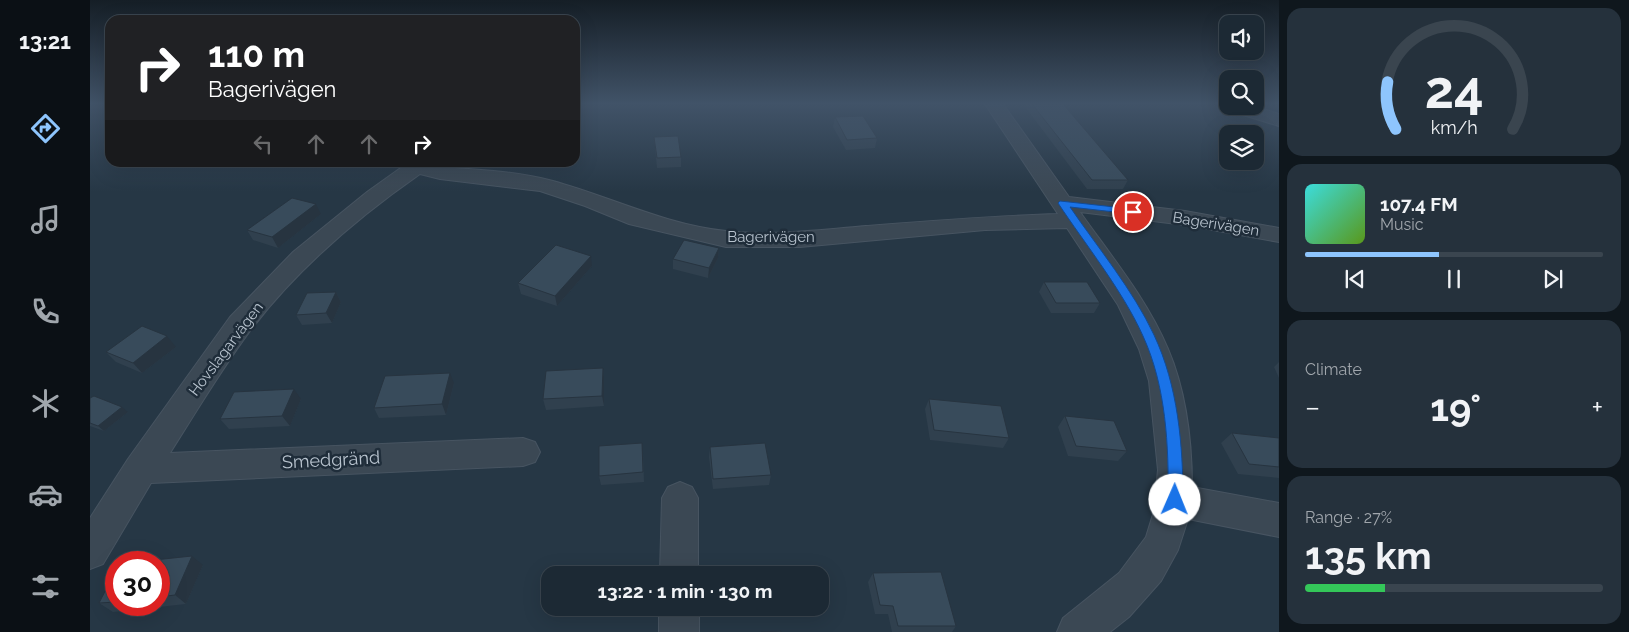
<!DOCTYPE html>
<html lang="en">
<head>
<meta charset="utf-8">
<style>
  :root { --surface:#1c2934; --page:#25313c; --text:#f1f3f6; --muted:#a0a6ac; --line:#3a454f; --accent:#8ec5fd }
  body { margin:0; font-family:Raleway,sans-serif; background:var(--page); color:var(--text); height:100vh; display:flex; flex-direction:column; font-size:19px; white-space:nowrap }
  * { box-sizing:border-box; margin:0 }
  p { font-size:16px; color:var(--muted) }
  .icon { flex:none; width:28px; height:28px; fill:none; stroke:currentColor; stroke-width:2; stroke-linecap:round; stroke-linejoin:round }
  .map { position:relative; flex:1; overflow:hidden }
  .sheet { display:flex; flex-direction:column; gap:8px; padding:8px; background:#0f171d; width:350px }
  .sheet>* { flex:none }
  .banner { position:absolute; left:15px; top:15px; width:475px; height:152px; border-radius:15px; box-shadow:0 5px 20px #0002,0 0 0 1px var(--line); background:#202124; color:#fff; overflow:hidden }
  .tools { position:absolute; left:1129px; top:15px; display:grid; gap:10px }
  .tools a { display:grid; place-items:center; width:45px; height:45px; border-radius:10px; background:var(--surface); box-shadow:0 5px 20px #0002,0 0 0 1px var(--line); font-size:25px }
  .speed { position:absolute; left:15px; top:551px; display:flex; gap:10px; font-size:25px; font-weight:700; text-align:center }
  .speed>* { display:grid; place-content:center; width:65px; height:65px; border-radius:50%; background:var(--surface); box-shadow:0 5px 20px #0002,0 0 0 1px var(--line); line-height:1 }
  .speed .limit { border:8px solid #d22; background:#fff; color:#111 }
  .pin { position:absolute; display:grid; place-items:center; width:42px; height:42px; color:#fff; margin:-21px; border:2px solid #fff; border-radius:50%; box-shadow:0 1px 5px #0007 }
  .me { position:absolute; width:55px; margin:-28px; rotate:1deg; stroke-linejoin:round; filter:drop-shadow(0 0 4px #0008) }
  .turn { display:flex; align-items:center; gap:18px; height:105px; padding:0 20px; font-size:22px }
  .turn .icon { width:65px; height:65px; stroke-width:2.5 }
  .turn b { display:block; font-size:35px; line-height:42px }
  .lanes { display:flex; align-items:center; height:48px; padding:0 20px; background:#0003; justify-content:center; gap:25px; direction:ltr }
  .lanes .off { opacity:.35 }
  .big { font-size:38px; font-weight:700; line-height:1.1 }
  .sheet .card { flex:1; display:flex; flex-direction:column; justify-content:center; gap:8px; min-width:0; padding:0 18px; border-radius:15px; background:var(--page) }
  .sheet .dial { align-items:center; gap:0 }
  .dial svg { height:130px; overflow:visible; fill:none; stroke:var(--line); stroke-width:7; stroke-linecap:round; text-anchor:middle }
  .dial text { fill:var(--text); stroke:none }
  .song { display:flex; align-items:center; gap:15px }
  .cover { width:60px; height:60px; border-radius:8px; background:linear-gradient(135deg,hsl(180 70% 55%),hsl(90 70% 35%)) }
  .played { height:5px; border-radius:2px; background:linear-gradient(90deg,var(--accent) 45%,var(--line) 45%) }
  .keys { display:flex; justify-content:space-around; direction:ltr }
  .heat { display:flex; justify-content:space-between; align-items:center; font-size:28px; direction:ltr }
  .charge { height:8px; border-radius:4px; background:linear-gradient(90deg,#34c759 27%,var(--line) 0) }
  .trip { position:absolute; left:451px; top:566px; width:288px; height:50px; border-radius:15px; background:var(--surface); box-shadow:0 5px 20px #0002,0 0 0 1px var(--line); font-weight:700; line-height:50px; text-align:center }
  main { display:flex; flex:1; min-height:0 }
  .menu { display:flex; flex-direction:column; width:90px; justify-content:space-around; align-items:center; background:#0b1015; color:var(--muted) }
  .menu .icon { width:35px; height:35px }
  .menu .active { color:var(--accent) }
  .menu b { font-size:22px; color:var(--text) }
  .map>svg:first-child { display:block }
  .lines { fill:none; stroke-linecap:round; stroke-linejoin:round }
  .minor-casing { stroke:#475461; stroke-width:2 }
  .minor { fill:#3b4854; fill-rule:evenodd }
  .wall { fill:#30404e }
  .shaded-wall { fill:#273440 }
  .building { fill:#384b5b; stroke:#273440 }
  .route { fill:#1a73e8; stroke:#114b97 }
  .labels { text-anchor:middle; stroke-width:5; stroke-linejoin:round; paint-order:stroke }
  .street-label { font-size:15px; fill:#b8c3ce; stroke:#1f2d3a }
  .near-street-label { font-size:18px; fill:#b8c3ce; stroke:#1f2d3a }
</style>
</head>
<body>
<main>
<nav class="menu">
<b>13:21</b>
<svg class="icon active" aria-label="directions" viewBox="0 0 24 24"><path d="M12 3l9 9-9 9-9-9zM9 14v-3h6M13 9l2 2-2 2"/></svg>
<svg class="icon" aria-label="music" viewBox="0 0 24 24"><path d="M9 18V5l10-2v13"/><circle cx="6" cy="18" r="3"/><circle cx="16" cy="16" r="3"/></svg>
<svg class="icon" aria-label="phone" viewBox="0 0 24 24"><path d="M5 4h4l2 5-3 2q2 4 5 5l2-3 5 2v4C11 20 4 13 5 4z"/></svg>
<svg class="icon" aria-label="climate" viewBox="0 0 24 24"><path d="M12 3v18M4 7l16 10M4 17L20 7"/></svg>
<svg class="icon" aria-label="car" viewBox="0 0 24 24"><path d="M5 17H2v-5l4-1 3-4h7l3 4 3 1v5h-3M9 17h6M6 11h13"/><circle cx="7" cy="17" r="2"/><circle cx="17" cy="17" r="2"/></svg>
<svg class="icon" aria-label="filters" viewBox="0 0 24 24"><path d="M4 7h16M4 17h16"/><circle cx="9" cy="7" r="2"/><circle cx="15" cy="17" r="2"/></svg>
</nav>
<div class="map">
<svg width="1189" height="632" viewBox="0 0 1189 632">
  <rect width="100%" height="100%" fill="#263745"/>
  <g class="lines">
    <g class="minor-casing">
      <path id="minor" d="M895,104H913L979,197L1095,211L1189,228V242L1095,225L990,212C1021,256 1057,299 1078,349C1096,391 1102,442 1102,487L1189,503V537L1098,519L1088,550L1071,581L1039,617L1020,632H967L973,618L1029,573L1056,537L1064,511L1068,470L1059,381L1049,349L1028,305L977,228L895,230L710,247H636L539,224L495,206L450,191L350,179L330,174C267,218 206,270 160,331C131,370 106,412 80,453L433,438L445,442L450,452L445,462L433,466L61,483L13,564L0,569V518L38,459L140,317L203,252L277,192L319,162H344L343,165L350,167C388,170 426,171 463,181C521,197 576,225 636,231C682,236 730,230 776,226C840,221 903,216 968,214Z
        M1138,104V106H1164L1189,114V126L1137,110L1135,106Z
        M590,482L602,487L608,498V575H570L572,498L578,487Z
        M569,608H609V632H569Z"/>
    </g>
    <use href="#minor" class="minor"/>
  </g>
  <path class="wall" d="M933,104H973L1038,180L1033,189H997Z
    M745,117L787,138L785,148L756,150L743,127Z
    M564,137L591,157V167L567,168Z
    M231,214L188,248L163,240L157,230Z
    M629,248L628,258L618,278L583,269V259Z
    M502,266L467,306L431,294L428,283Z
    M954,282L1010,303L1004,313H961L949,292Z
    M246,292L251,302L242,323L212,325L206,315Z
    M86,347L52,373L26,362L16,352Z
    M1189,362V378L1184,367Z
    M513,368L514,378V406L456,410L453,399Z
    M364,383L356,415L289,418L284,408Z
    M0,398L38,412L14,431L0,426Z
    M211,399L200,426L139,429L130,419Z
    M839,399L919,438L913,448L840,440L835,409Z
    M975,416L1037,451L1028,461L978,456L968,427Z
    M1142,433L1189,438V478L1148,474L1131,443Z
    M620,447L681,475L679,485L623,489L619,457Z
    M553,453L554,482L511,485L509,476Z
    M69,562L113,565L96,604L23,612L9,603L26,570V605H69Z
    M783,573L866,626L862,632H802L798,614H785L778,582Z"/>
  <path class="shaded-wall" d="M226,204L231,214L188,248L182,237Z
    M629,248L628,258L618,278L619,268Z
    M501,256L502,266L467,306L465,296Z
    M246,292L251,302L242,323L236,313Z
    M77,336L86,347L52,373L43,363Z
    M513,368L514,378V406L512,396Z
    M360,373L364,383L356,415L352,404Z
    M204,389L211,399L200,426L192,416Z
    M32,407L38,412L14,431L8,426Z
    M102,556L113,565L96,604L85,595Z"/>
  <path class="building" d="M942,104H973L1038,180H1002Z
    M773,116L787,138L757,140L745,117Z
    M588,136L591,157L567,158L564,137Z
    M202,198L226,204L182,237L157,230Z
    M594,240L629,248L619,268L583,259Z
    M466,245L501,256L465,296L428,283Z
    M954,282H997L1010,303H966Z
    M246,292L236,313L206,315L217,293Z
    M52,326L77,336L43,363L16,352Z
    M513,368L512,396L453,399L456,371Z
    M360,373L352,404L284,408L295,376Z
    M204,389L192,416L130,419L144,392Z
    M4,396L32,407L8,426L0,423V398Z
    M839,399L911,406L919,438L844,430Z
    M975,416L1024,421L1037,451L986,446Z
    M1142,433L1189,438V467L1159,464Z
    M552,443L553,472L509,476V446Z
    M675,443L681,475L623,479L620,447Z
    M102,556L85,595L69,597V562H45Z
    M26,570V602L9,603Z
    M851,572L866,626H808L803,606L790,605L783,573Z
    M691,631V632H671Z"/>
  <linearGradient id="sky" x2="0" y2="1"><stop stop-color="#151e26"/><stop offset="0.54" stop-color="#415368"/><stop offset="1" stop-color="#415368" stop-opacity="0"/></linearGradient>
  <rect width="1189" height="192" fill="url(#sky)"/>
  <path class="route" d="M970,201L1043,209L1048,212L1043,214L980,207C1008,248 1043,290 1064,335C1088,386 1093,445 1093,500L1090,505L1085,507L1080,505L1078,500C1079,446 1076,386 1053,336C1033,291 995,244 968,203Z"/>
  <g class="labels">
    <g class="street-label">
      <text transform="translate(1126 224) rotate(9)" y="5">Bagerivägen</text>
      <text x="681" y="242">Bagerivägen</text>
      <text transform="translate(136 349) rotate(-53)" y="5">Hovslagarvägen</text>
    </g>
    <g class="near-street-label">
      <text transform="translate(241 460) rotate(-3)" y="6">Smedgränd</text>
    </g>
  </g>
</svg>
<div class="tools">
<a><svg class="icon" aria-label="sound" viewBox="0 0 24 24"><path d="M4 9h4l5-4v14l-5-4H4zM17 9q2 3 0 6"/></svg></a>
<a><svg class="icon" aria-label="search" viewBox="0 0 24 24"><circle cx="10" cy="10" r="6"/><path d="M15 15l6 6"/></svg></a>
<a><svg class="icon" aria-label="layers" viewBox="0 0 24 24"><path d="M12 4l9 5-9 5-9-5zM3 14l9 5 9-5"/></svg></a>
</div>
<div class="speed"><div class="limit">30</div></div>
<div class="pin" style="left:1043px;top:212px;background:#d93025"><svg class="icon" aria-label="arrive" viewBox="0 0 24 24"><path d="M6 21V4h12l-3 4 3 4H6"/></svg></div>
<svg class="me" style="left:1085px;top:500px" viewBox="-20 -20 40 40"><circle r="19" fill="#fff"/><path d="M0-13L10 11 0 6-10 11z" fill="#1a73e8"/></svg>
<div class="trip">13:22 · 1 min · 130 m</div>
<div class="banner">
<div class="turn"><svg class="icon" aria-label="right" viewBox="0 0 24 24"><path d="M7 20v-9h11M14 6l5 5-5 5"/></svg><div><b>110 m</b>Bagerivägen</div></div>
<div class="lanes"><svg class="icon off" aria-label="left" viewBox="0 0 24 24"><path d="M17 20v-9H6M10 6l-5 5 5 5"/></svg><svg class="icon off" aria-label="ahead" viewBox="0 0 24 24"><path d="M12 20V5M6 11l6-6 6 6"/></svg><svg class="icon off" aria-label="ahead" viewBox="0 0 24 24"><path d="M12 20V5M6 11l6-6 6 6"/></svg><svg class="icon" aria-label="right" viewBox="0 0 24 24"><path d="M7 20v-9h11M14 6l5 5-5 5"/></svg></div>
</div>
</div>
<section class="sheet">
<div class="card dial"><svg viewBox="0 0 100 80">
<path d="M14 69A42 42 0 1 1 86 69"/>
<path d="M14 69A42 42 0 0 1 9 40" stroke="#8ec5fd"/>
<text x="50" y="56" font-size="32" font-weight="700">24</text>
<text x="50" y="72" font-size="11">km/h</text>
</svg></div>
<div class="card">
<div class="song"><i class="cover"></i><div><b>107.4 FM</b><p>Music</p></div></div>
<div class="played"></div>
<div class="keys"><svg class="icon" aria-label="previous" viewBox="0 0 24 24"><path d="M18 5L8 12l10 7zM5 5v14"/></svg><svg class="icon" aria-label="pause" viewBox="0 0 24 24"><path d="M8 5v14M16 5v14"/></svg><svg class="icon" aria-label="next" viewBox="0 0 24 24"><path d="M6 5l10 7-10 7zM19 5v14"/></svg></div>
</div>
<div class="card"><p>Climate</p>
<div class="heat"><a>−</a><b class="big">19°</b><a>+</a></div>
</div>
<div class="card"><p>Range · 27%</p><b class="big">135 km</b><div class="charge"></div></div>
</section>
</main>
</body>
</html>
